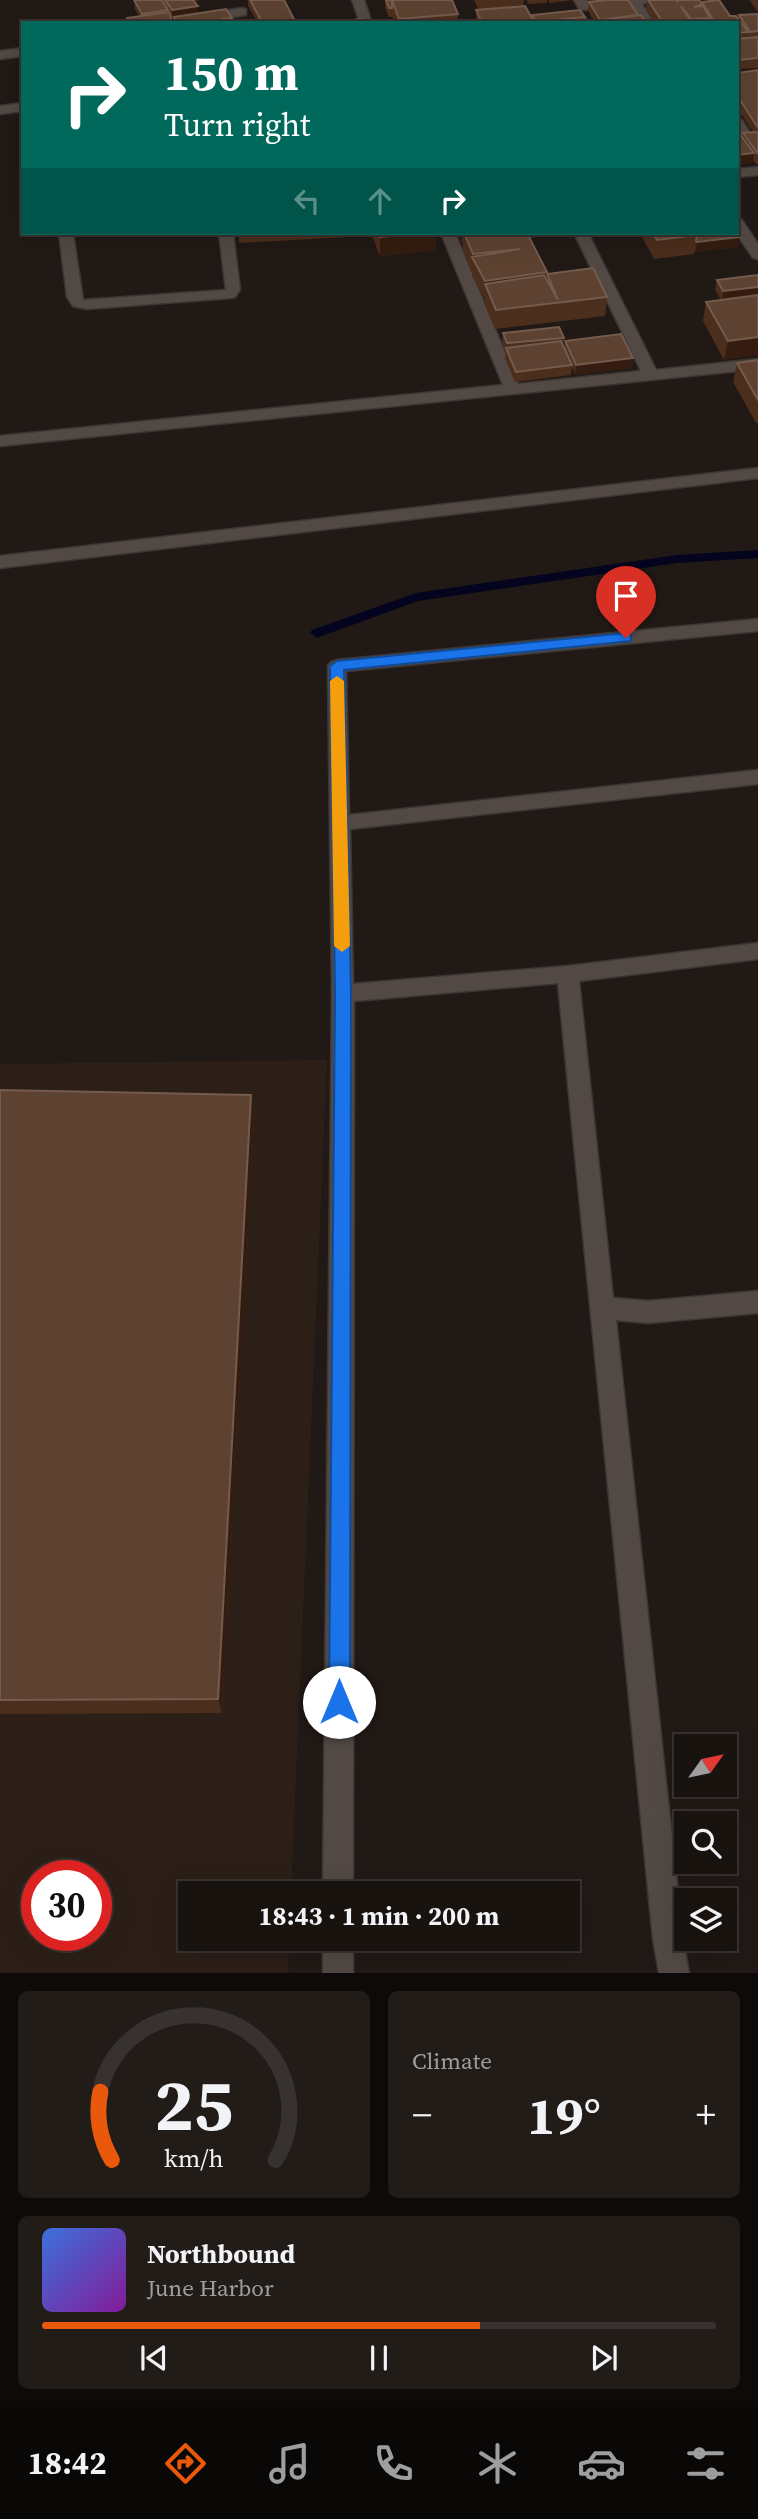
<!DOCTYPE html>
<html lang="en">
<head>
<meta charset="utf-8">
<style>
  :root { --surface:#191310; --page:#221c19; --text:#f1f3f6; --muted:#9f9e9f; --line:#373230; --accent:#ea580c }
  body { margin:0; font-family:"Source Serif 4",serif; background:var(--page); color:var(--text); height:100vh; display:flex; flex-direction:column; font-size:26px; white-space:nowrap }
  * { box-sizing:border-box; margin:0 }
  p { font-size:23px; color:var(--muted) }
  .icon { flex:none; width:38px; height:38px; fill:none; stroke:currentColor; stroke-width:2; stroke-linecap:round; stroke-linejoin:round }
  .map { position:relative; height:1973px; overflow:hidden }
  .side { display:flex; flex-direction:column; gap:18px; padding:18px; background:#0e0a09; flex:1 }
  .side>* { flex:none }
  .banner { position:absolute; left:21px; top:21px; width:718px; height:214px; border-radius:0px; box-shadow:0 7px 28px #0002,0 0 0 2px var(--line); background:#00695c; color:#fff; overflow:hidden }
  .needle { width:46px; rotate:57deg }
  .buttons { position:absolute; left:674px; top:1734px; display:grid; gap:14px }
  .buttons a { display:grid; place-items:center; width:63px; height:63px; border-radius:0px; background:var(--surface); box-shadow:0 7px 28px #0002,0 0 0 2px var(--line); font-size:35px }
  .speed { position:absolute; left:21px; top:1860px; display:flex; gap:14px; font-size:35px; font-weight:700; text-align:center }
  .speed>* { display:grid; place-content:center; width:91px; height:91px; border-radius:50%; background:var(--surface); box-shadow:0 7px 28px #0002,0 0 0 2px var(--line); line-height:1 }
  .speed .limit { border:10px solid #d22; background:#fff; color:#111 }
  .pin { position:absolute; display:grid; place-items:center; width:60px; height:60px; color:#fff; margin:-72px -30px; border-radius:50% 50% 50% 0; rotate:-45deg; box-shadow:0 0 7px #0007 }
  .pin .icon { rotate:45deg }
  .me { position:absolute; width:77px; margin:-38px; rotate:0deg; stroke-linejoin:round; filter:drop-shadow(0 0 5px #0008) }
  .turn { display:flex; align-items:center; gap:24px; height:147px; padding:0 28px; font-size:32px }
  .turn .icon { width:91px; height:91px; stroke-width:2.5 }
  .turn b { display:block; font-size:49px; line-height:60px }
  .lanes { display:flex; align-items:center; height:66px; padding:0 28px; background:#0003; justify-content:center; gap:35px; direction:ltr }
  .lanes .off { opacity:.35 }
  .big { font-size:52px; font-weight:700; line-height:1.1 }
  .side .widget { flex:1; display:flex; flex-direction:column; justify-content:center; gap:10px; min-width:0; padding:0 24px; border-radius:10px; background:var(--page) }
  .side .dial { align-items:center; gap:0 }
  .dial svg { height:182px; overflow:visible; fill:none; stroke:var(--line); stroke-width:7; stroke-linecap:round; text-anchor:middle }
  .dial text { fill:var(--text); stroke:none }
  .song { display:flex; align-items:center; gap:21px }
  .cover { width:84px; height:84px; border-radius:10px; background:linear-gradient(135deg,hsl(220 70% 55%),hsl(290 70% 35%)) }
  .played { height:7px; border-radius:4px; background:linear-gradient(90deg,var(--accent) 65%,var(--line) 65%) }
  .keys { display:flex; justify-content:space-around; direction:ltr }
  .heat { display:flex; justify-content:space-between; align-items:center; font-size:38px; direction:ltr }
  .side .tiles { flex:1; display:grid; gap:18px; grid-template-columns:1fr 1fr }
  .widget:last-child { grid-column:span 2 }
  .trip { position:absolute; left:178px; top:1881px; width:402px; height:70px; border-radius:0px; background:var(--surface); box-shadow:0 7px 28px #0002,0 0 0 2px var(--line); font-weight:700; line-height:70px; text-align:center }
  .dock { display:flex; height:112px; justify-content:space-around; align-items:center; background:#0a0806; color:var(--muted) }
  .dock .icon { width:49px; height:49px }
  .dock .selected { color:var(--accent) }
  .dock b { font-size:32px; color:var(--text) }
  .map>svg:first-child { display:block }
  .built { fill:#2c1f18; fill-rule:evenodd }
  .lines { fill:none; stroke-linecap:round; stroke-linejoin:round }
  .stream { fill:#04041f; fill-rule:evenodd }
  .minor-casing { stroke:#3c3634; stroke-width:3 }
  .minor { fill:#524944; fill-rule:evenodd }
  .wall { fill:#4c2e1c }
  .shaded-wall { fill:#341d10 }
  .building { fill:#5d4231; stroke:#745b4d; stroke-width:2 }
  .route { fill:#1a73e8; stroke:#114b97; stroke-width:2 }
  .slow { fill:#f59e0b }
</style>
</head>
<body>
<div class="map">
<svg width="758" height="1973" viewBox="0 0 758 1973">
  <rect width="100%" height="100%" fill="#211915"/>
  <path class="built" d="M327,1060L291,1893L191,1894V1939H289L288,1973H0V1064ZM37,1876H96V1936H37Z"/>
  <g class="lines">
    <path class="stream" d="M758,550V558L677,563L418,601L322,636L317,638L310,633L312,630L416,593L677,555Z"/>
    <g class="minor-casing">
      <path id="minor" d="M352,0H364L372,23H360Z
        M574,0H658L642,4L654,23H642L630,5L583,10L579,9Z
        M242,8L246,9V15L203,22L197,18L203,14Z
        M23,48V56L0,59V51Z
        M23,103V111L0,114V106Z
        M737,119L742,120L754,139L752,142H742C737,134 736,128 737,119Z
        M758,167V175L737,177V169Z
        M737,219L742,220L758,244V259L753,258L736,233Z
        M59,233H73L83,300L226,290L219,233H233L240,290L235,297L230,298L86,309L73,306L67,297Z
        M441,233H455L518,384L641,371L574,233H588L656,370L758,359V369L0,446V436L503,385Z
        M758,468V478L0,568V556Z
        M758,619V631L346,671L349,815L758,770V784L350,829L353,984L568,966L758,943V959L579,981L613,1298L648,1301L758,1291V1313L648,1323L616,1320L683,1939L689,1973H659L653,1939L558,983L354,1001L353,1894H323L332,993L328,666L331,662L337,660Z
        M323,1939H353V1973H323Z"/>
    </g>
    <use href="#minor" class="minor"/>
  </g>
  <path class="wall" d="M134,0L164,2L163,0H202L195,1L198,13L232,18V23H174V20L170,15L173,23H128L127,18L139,16L135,9Z
    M248,0H284L296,23H258L248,6Z
    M385,0H452L458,14V23H394L392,17H389L385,8Z
    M474,0H524L523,5L479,10Z
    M527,0H547V3L528,4Z
    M548,0H573L550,3Z
    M587,0H628L638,15L647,23H590V21H594L588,11L589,2L591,1L588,2Z
    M647,0H699L702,4V2L730,16L738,18L739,15L758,14V68L737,69V23H655L646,9Z
    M749,0H758V12Z
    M476,10L532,17V15L585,20L536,23H477L476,20Z
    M758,70V164H756L753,160V163L737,165V130L742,137L743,133L753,132L737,108V73Z
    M239,233H348V237L239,243Z
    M371,233H436V250L380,256Z
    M459,233H566V234L529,238L547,272V274L607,297L605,316L495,329L484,303L485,299L472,276V272L463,251V244L461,240L462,235H460Z
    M640,233H737L738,247L695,252V251L694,254L654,259Z
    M758,275L724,360L703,321L706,302L721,300L715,290L717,280Z
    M503,333L564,338L563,345L564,348L565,341L633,358L632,368L575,375L572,367L571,375L515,382L505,358L506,353L502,343Z
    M758,360V423H756L733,382L737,363Z
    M0,1090L251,1095L254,1120L222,1713L0,1714Z"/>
  <path class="shaded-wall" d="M198,6V15L174,17L173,20L172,10Z
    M168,10L169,19L143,23L142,14Z
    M585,17V23H536V22Z
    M232,18V23H224L223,19Z
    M754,153L753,163L737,165V155Z
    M420,233H436V250L380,256V237Z
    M740,237L738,247L695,252L697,242Z
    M547,272L545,291L485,284L484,299L485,281Z
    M758,287V297L722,301L723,291Z
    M758,337V355L724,360L728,341Z
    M633,358L632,368L575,375L576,365Z
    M251,1095L254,1120L222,1713L218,1699Z"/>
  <path class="building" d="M134,0H162L168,10L142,14Z
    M165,0H193L198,6L172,10Z
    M250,0H284L296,23H256L262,22Z
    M386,0H393H392V8H389Z
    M392,0H452L458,14L399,19Z
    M607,0H628L638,15L600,20L589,2Z
    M648,0H676L678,2L677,0H699L702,4L694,7L703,6L710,18L691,19L681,6L690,20L663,23Z
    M719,0L730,16H736L748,32L737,33V23H715L702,2Z
    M525,6L534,22L482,23L476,10Z
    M226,9L232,18L223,19L226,23H177L174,17Z
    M580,10L585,17L536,22L532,15Z
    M169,12L173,23H129L127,18Z
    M758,14V31L750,32L739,15Z
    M641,15L647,23H591L590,21Z
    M361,19L362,23H325Z
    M586,19L588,23H556Z
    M712,19L714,23H678Z
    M758,37V58L737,60V39Z
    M758,70V128L737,95V73Z
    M737,130L754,153L737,155Z
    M758,132V154L743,133Z
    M737,232L740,237L697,242L696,241L697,235L696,233H737Z
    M378,233H420L380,237Z
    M464,233H527L547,272L485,281L472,257L520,249L473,254Z
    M653,233H696L697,235L657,240Z
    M593,268L607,297L496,310L485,284L544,275L558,300L547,274Z
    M758,275V287L723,291L717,280Z
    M758,295V337L728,341L706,302Z
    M559,327L564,338L507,343L503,333Z
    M621,334L633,358L576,365L565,341Z
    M561,341L572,365L516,372L506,348Z
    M758,360V400L737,363Z
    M0,1090L251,1095L218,1699L0,1700Z"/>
  <path class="route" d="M626,633L631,635V641L344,670L351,993L350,1702L347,1710L339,1713L332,1710L329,1702L335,993L330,666L337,661Z"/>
  <path class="slow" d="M337,676L344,681L350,946L342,952L334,946L330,681Z"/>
</svg>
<div class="buttons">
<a><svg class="needle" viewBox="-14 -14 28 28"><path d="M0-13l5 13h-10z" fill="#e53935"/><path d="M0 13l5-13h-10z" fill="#9f9e9f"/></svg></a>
<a><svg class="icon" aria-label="search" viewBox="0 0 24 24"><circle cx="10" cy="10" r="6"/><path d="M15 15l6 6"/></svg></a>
<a><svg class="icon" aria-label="layers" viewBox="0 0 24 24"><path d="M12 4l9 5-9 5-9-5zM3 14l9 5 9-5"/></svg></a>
</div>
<div class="speed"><div class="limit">30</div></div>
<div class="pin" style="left:626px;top:638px;background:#d93025"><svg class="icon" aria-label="arrive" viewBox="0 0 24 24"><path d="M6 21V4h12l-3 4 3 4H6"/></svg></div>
<svg class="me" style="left:339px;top:1702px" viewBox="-20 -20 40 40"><circle r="19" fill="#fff"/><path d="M0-13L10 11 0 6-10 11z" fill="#1a73e8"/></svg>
<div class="trip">18:43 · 1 min · 200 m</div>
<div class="banner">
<div class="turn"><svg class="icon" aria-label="right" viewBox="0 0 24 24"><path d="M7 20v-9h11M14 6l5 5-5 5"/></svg><div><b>150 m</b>Turn right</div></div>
<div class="lanes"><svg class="icon off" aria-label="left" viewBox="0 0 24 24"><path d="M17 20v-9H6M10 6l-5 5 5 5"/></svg><svg class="icon off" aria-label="ahead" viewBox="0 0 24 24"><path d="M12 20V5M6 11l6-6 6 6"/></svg><svg class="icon" aria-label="right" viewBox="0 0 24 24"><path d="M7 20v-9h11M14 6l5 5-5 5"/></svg></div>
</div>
</div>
<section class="side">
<div class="tiles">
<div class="widget dial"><svg viewBox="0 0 100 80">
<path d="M14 69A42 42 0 1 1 86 69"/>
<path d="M14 69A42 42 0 0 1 9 39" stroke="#ea580c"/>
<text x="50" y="56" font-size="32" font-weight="700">25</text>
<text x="50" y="72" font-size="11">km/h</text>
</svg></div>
<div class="widget"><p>Climate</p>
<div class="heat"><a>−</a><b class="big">19°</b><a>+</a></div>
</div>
<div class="widget">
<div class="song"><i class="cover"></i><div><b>Northbound</b><p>June Harbor</p></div></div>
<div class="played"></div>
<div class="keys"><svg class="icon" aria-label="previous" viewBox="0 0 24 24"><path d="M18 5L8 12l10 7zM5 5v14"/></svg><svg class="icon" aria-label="pause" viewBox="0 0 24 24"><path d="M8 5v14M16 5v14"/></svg><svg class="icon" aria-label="next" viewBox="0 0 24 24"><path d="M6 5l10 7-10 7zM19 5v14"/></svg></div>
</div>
</div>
</section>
<nav class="dock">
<b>18:42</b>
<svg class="icon selected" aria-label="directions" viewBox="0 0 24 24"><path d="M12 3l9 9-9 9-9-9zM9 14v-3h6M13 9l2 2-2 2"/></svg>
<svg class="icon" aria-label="music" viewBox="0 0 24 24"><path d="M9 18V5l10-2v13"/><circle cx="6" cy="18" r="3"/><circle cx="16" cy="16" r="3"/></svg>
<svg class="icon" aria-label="phone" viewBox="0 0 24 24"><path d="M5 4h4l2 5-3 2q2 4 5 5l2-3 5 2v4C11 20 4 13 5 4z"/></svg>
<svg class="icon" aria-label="climate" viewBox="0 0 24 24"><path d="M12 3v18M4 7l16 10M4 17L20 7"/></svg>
<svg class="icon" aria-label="car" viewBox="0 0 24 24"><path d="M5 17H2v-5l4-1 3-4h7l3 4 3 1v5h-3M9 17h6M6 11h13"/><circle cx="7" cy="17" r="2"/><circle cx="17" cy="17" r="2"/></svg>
<svg class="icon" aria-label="filters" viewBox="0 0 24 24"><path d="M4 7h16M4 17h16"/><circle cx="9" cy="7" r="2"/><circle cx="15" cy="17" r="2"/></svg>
</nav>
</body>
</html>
